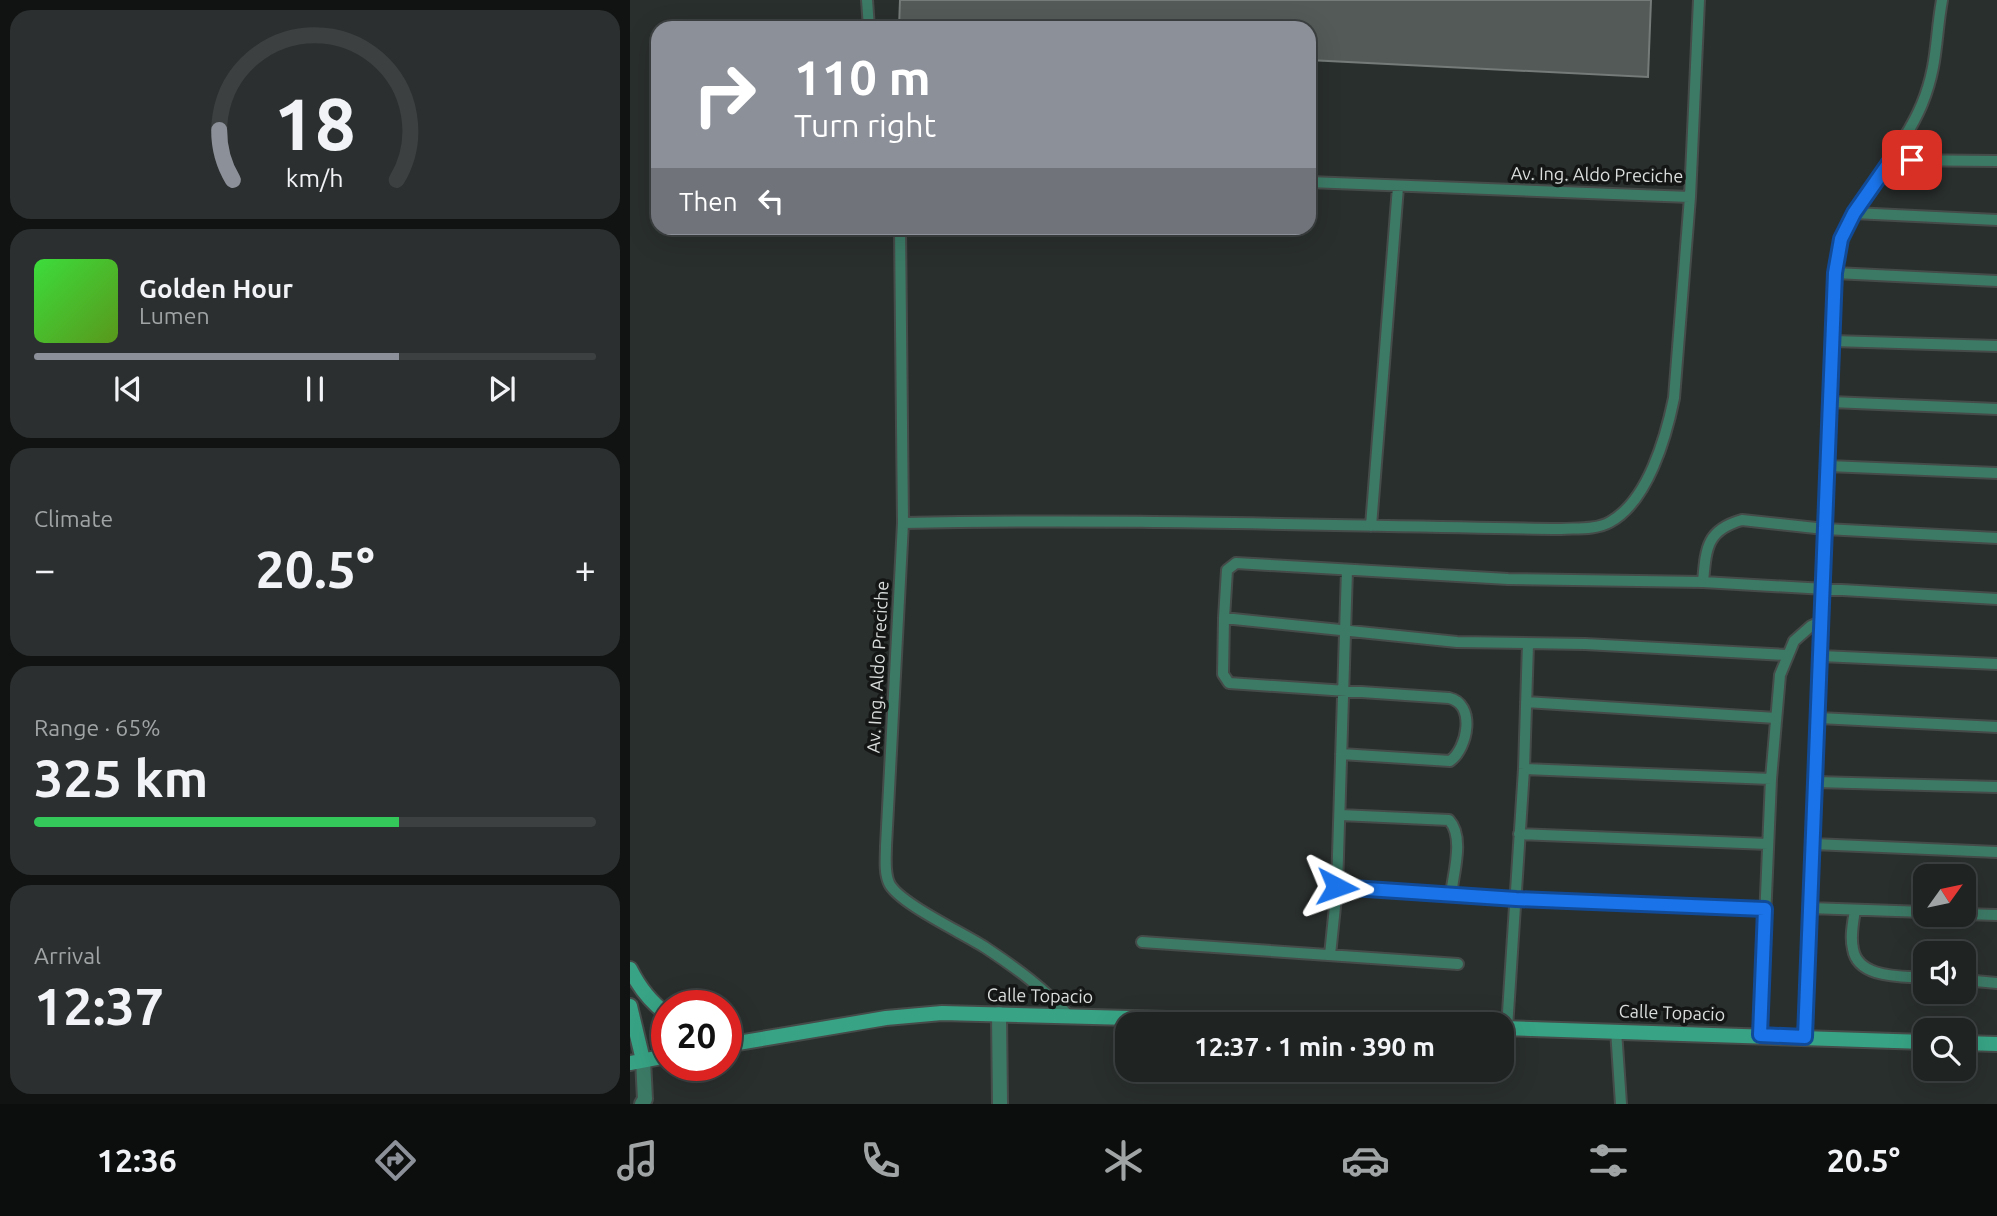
<!DOCTYPE html>
<html lang="en">
<head>
<meta charset="utf-8">
<style>
  :root { --surface:#1f2322; --page:#2c2f2f; --text:#f1f3f6; --muted:#a1a4a5; --line:#3c4040; --accent:#8c9099 }
  body { margin:0; font-family:Ubuntu,sans-serif; background:var(--page); color:var(--text); height:100vh; display:flex; flex-direction:column; font-size:26px; white-space:nowrap }
  * { box-sizing:border-box; margin:0 }
  p { font-size:23px; color:var(--muted) }
  .icon { flex:none; width:38px; height:38px; fill:none; stroke:currentColor; stroke-width:2; stroke-linecap:round; stroke-linejoin:round }
  .map { position:relative; flex:1; overflow:hidden }
  .drawer { display:flex; flex-direction:column; gap:10px; padding:10px; background:#111313; width:630px }
  .drawer>* { flex:none }
  .guide { position:absolute; left:21px; top:21px; width:665px; height:214px; border-radius:21px; box-shadow:0 7px 28px #0002,0 0 0 2px var(--line); background:#8c9099; color:#fff; overflow:hidden }
  .needle { width:46px; rotate:57deg }
  .tools { position:absolute; left:1283px; top:864px; display:grid; gap:14px }
  .tools a { display:grid; place-items:center; width:63px; height:63px; border-radius:14px; background:var(--surface); box-shadow:0 7px 28px #0002,0 0 0 2px var(--line); font-size:35px }
  .speed { position:absolute; left:21px; top:990px; display:flex; gap:14px; font-size:35px; font-weight:700; text-align:center }
  .speed>* { display:grid; place-content:center; width:91px; height:91px; border-radius:50%; background:var(--surface); box-shadow:0 7px 28px #0002,0 0 0 2px var(--line); line-height:1 }
  .speed .limit { border:10px solid #d22; background:#fff; color:#111 }
  .pin { position:absolute; display:grid; place-items:center; width:60px; height:60px; color:#fff; margin:-30px; border-radius:14px; box-shadow:0 4px 10px #0006 }
  .me { position:absolute; width:77px; margin:-38px; rotate:94deg; stroke-linejoin:round; filter:drop-shadow(0 0 5px #0008) }
  .turn { display:flex; align-items:center; gap:24px; height:147px; padding:0 28px; font-size:32px }
  .turn .icon { width:91px; height:91px; stroke-width:2.5 }
  .turn b { display:block; font-size:49px; line-height:60px }
  .then { display:flex; align-items:center; height:66px; padding:0 28px; background:#0003; gap:14px; font-size:26px }
  .big { font-size:52px; font-weight:700; line-height:1.1 }
  .drawer .widget { flex:1; display:flex; flex-direction:column; justify-content:center; gap:10px; min-width:0; padding:0 24px; border-radius:21px; background:var(--page) }
  .drawer .dial { align-items:center; gap:0 }
  .dial svg { height:182px; overflow:visible; fill:none; stroke:var(--line); stroke-width:7; stroke-linecap:round; text-anchor:middle }
  .dial text { fill:var(--text); stroke:none }
  .song { display:flex; align-items:center; gap:21px }
  .cover { width:84px; height:84px; border-radius:10px; background:linear-gradient(135deg,hsl(120 70% 55%),hsl(90 70% 35%)) }
  .played { height:7px; border-radius:4px; background:linear-gradient(90deg,var(--accent) 65%,var(--line) 65%) }
  .keys { display:flex; justify-content:space-around; direction:ltr }
  .heat { display:flex; justify-content:space-between; align-items:center; font-size:38px; direction:ltr }
  .charge { height:10px; border-radius:5px; background:linear-gradient(90deg,#34c759 65%,var(--line) 0) }
  .trip { position:absolute; left:485px; top:1012px; width:399px; height:70px; border-radius:21px; background:var(--surface); box-shadow:0 7px 28px #0002,0 0 0 2px var(--line); font-weight:700; line-height:70px; text-align:center }
  .tab-bar { display:flex; height:112px; justify-content:space-around; align-items:center; background:#0c0e0e; color:var(--muted) }
  .tab-bar .icon { width:49px; height:49px }
  .tab-bar .current { color:var(--accent) }
  .tab-bar b { font-size:32px; color:var(--text) }
  main { display:flex; flex:1; min-height:0 }
  .map>svg:first-child { display:block }
  .building { fill:#535a57; stroke:#747b78; stroke-width:2 }
  .lines { fill:none; stroke-linecap:round; stroke-linejoin:round }
  .lane-casing { stroke:#454b49; stroke-width:14 }
  .street-casing { stroke:#454b49; stroke-width:18 }
  .secondary-casing { stroke:#454b49; stroke-width:18 }
  .lane { stroke:#3c7a66; stroke-width:10 }
  .street { stroke:#3c7a66; stroke-width:14 }
  .secondary { stroke:#38a485; stroke-width:14 }
  .route-casing { stroke:#114b97; stroke-width:18 }
  .route { stroke:#1a73e8; stroke-width:12 }
  .labels { text-anchor:middle; stroke-width:7; stroke-linejoin:round; paint-order:stroke }
  .street-label { font-size:18px; fill:#dadedc; stroke:#141615 }
</style>
</head>
<body>
<main>
<section class="drawer">
<div class="widget dial"><svg viewBox="0 0 100 80">
<path d="M14 69A42 42 0 1 1 86 69"/>
<path d="M14 69A42 42 0 0 1 8 47" stroke="#8c9099"/>
<text x="50" y="56" font-size="32" font-weight="700">18</text>
<text x="50" y="72" font-size="11">km/h</text>
</svg></div>
<div class="widget">
<div class="song"><i class="cover"></i><div><b>Golden Hour</b><p>Lumen</p></div></div>
<div class="played"></div>
<div class="keys"><svg class="icon" aria-label="previous" viewBox="0 0 24 24"><path d="M18 5L8 12l10 7zM5 5v14"/></svg><svg class="icon" aria-label="pause" viewBox="0 0 24 24"><path d="M8 5v14M16 5v14"/></svg><svg class="icon" aria-label="next" viewBox="0 0 24 24"><path d="M6 5l10 7-10 7zM19 5v14"/></svg></div>
</div>
<div class="widget"><p>Climate</p>
<div class="heat"><a>−</a><b class="big">20.5°</b><a>+</a></div>
</div>
<div class="widget"><p>Range · 65%</p><b class="big">325 km</b><div class="charge"></div></div>
<div class="widget"><p>Arrival</p><b class="big">12:37</b></div>
</section>
<div class="map">
<svg width="1367" height="1104" viewBox="0 0 1367 1104">
  <rect width="100%" height="100%" fill="#292f2d"/>
  <path class="building" d="M270,0H1021L1018,77L679,60V28H269Z"/>
  <g class="lines">
    <g class="lane-casing">
      <path id="lane" d="M237,0L239,28
        M1260,160L1367,161
        M679,182L1060,197L1069,0
        M1224,213L1367,220
        M270,228L273,523L256,846C256,857 254,872 259,883C268,903 335,934 356,948C386,968 415,989 439,1016
        M1205,273L1367,281
        M1203,341L1367,346
        M1201,402L1367,409
        M1198,466L1367,473
        M273,523C493,518 711,526 931,529C946,528 966,530 980,522C1018,501 1036,437 1044,398L1060,197
        M741,526L768,187
        M1073,582C1076,549 1076,530 1112,520L1195,529L1367,538
        M594,618L593,674L599,683L819,698C846,704 838,748 820,761L711,754
        M1157,655L955,644L827,642L594,618L597,570L606,563L878,579L1073,582L1367,599
        M1191,656L1367,664
        M896,702L1146,718
        M1189,718L1367,727
        M894,769L1141,779
        M1186,782L1367,787
        M710,815L819,820C835,837 823,874 821,895
        M889,834L1138,844
        M1183,844L1367,852
        M707,887L886,899L1135,909
        M1179,908L1295,912
        M1225,910C1223,923 1220,937 1223,949C1228,979 1272,976 1295,978
        M1334,914L1367,915
        M512,942L828,964
        M700,955L707,887L717,570
        M1334,980L1367,983
        M877,1028L894,769L898,644
        M986,1030L991,1104
        M1130,1036L1141,779L1150,675L1164,641L1181,626L1192,621
        M1175,1037L1205,273C1207,262 1207,247 1212,237C1232,189 1272,152 1292,104C1308,65 1305,39 1312,0"/>
    </g>
    <g class="street-casing">
      <path id="street" d="M369,1014L370,1104
        M12,1104L15,1099L13,1060"/>
    </g>
    <g class="secondary-casing">
      <path id="secondary" d="M0,969C9,987 20,1002 37,1014
        M0,1006L13,1060
        M872,1028L1295,1042
        M1334,1043L1367,1044
        M96,1045L256,1018L312,1013L725,1024
        M0,1063L37,1056"/>
    </g>
    <use href="#lane" class="lane"/>
    <use href="#street" class="street"/>
    <use href="#secondary" class="secondary"/>
  </g>
  <g class="lines">
    <g class="route-casing">
      <path id="route" d="M707,887L886,899L1135,909L1130,1035L1175,1037L1205,273L1211,239L1224,213L1261,160H1282"/>
    </g>
    <use href="#route" class="route"/>
  </g>
  <g class="labels">
    <g class="street-label">
      <text transform="translate(967 175) rotate(1)" y="6">Av. Ing. Aldo Preciche</text>
      <text transform="translate(248 667) rotate(-87)" y="6">Av. Ing. Aldo Preciche</text>
      <text transform="translate(410 996) rotate(1)" y="6">Calle Topacio</text>
      <text transform="translate(1042 1013) rotate(2)" y="6">Calle Topacio</text>
    </g>
  </g>
</svg>
<div class="tools">
<a><svg class="needle" viewBox="-14 -14 28 28"><path d="M0-13l5 13h-10z" fill="#e53935"/><path d="M0 13l5-13h-10z" fill="#a1a4a5"/></svg></a>
<a><svg class="icon" aria-label="sound" viewBox="0 0 24 24"><path d="M4 9h4l5-4v14l-5-4H4zM17 9q2 3 0 6"/></svg></a>
<a><svg class="icon" aria-label="search" viewBox="0 0 24 24"><circle cx="10" cy="10" r="6"/><path d="M15 15l6 6"/></svg></a>
</div>
<div class="speed"><div class="limit">20</div></div>
<div class="pin" style="left:1282px;top:160px;background:#d93025"><svg class="icon" aria-label="arrive" viewBox="0 0 24 24"><path d="M6 21V4h12l-3 4 3 4H6"/></svg></div>
<svg class="me" style="left:707px;top:887px" viewBox="-20 -20 40 40"><path d="M0-17L14 15 0 8-14 15z" fill="#1a73e8" stroke="#fff" stroke-width="4"/></svg>
<div class="trip">12:37 · 1 min · 390 m</div>
<div class="guide">
<div class="turn"><svg class="icon" aria-label="right" viewBox="0 0 24 24"><path d="M7 20v-9h11M14 6l5 5-5 5"/></svg><div><b>110 m</b>Turn right</div></div>
<div class="then">Then<svg class="icon" aria-label="left" viewBox="0 0 24 24"><path d="M17 20v-9H6M10 6l-5 5 5 5"/></svg></div>
</div>
</div>
</main>
<nav class="tab-bar">
<b>12:36</b>
<svg class="icon current" aria-label="directions" viewBox="0 0 24 24"><path d="M12 3l9 9-9 9-9-9zM9 14v-3h6M13 9l2 2-2 2"/></svg>
<svg class="icon" aria-label="music" viewBox="0 0 24 24"><path d="M9 18V5l10-2v13"/><circle cx="6" cy="18" r="3"/><circle cx="16" cy="16" r="3"/></svg>
<svg class="icon" aria-label="phone" viewBox="0 0 24 24"><path d="M5 4h4l2 5-3 2q2 4 5 5l2-3 5 2v4C11 20 4 13 5 4z"/></svg>
<svg class="icon" aria-label="climate" viewBox="0 0 24 24"><path d="M12 3v18M4 7l16 10M4 17L20 7"/></svg>
<svg class="icon" aria-label="car" viewBox="0 0 24 24"><path d="M5 17H2v-5l4-1 3-4h7l3 4 3 1v5h-3M9 17h6M6 11h13"/><circle cx="7" cy="17" r="2"/><circle cx="17" cy="17" r="2"/></svg>
<svg class="icon" aria-label="filters" viewBox="0 0 24 24"><path d="M4 7h16M4 17h16"/><circle cx="9" cy="7" r="2"/><circle cx="15" cy="17" r="2"/></svg>
<b>20.5°</b>
</nav>
</body>
</html>
